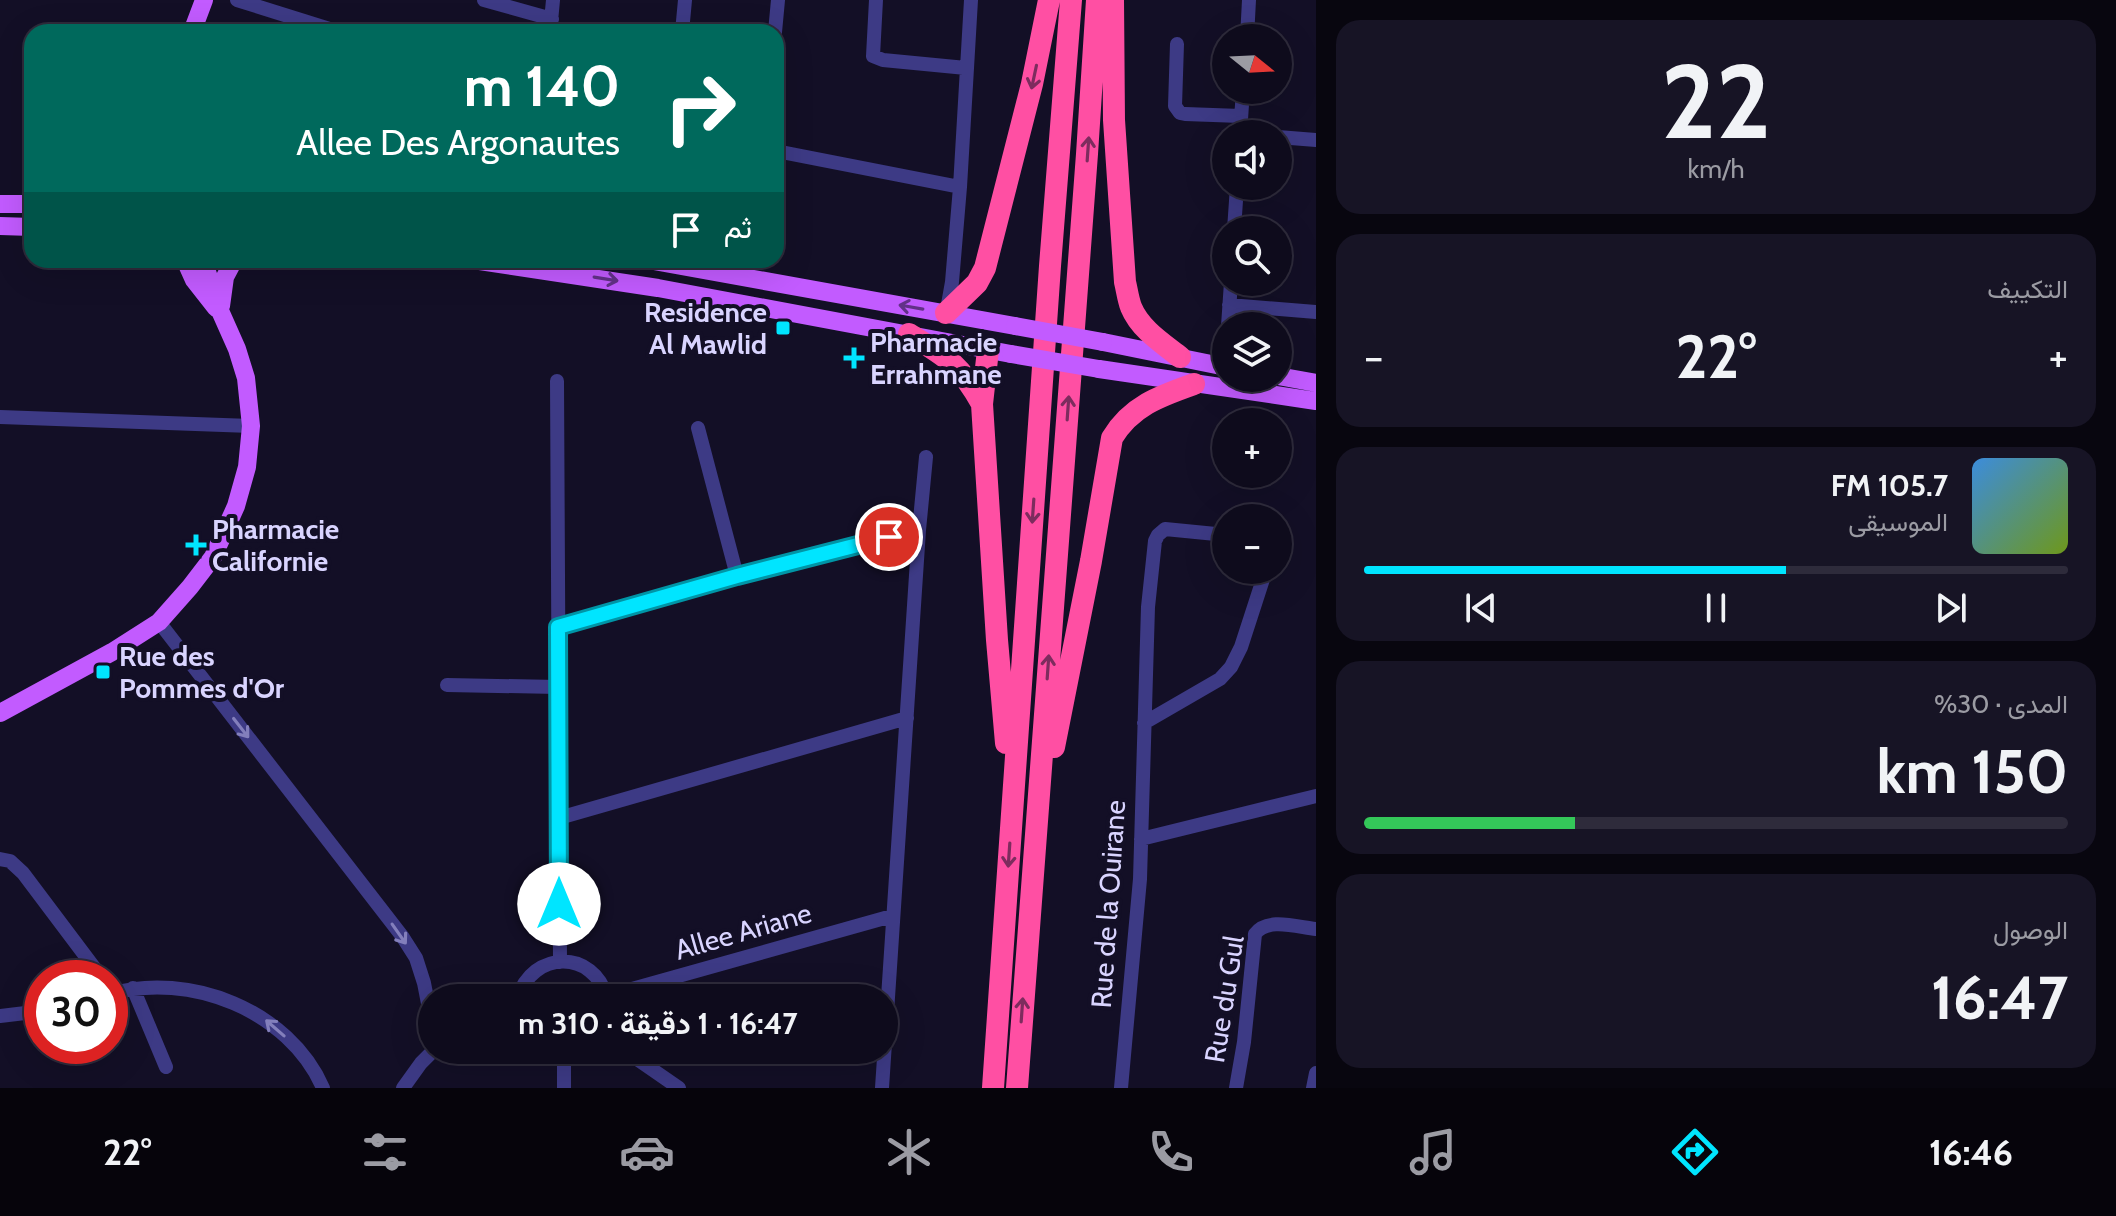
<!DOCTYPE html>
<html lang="ar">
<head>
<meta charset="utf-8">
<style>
  :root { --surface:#0e0b1c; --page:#171425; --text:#f1f3f6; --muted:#9b9ba3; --line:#2e2b3b; --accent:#00e5ff }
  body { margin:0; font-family:Cabin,Vazirmatn,sans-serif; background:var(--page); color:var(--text); direction:rtl; height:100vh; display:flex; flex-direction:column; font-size:30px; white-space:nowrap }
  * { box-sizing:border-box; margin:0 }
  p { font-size:26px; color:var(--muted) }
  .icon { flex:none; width:44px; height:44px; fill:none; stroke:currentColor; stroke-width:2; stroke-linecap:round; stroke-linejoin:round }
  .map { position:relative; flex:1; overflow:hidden; direction:ltr }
  .panel { display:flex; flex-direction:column; gap:20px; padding:20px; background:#08060f; width:800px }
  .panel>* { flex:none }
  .top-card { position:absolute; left:24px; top:24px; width:760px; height:244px; border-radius:24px; box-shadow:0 8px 32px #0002,0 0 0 2px var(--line); direction:rtl; background:#00695c; color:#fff; overflow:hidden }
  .needle { width:52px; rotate:108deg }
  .tools { position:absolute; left:1212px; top:24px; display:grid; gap:16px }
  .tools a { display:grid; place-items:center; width:80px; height:80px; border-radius:50%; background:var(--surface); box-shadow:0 8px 32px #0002,0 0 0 2px var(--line); font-size:40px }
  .speed { position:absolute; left:24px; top:960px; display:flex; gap:16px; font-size:40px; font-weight:700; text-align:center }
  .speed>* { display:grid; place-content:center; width:104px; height:104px; border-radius:50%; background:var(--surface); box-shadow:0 8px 32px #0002,0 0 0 2px var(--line); line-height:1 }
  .speed .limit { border:12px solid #d22; background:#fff; color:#111 }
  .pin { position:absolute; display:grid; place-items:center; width:68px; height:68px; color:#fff; margin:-34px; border:4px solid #fff; border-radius:50%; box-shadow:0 2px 8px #0007 }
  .me { position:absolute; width:88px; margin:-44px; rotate:0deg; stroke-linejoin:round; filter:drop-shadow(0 0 6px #0008) }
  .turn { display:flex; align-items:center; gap:28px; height:168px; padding:0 32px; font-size:36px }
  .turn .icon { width:104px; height:104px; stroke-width:2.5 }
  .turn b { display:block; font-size:56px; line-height:68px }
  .then { display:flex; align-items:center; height:76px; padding:0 32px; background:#0003; gap:16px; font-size:30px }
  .big { font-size:60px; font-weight:700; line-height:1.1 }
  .panel .tile { flex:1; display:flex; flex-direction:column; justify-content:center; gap:12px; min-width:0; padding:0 28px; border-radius:24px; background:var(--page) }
  .panel .dial { align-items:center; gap:0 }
  .dial b { font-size:104px; line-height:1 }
  .song { display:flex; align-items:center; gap:24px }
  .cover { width:96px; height:96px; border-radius:12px; background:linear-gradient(135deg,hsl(210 70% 55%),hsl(80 70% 35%)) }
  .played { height:8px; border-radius:4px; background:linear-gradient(90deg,var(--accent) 60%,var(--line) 60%) }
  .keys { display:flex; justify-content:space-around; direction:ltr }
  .heat { display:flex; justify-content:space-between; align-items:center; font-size:44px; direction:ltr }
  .charge { height:12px; border-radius:6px; background:linear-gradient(90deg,#34c759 30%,var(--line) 0) }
  .trip { position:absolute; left:418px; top:984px; width:480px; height:80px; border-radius:40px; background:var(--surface); box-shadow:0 8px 32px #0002,0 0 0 2px var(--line); font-weight:700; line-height:80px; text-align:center; direction:rtl }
  .tabs { display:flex; height:128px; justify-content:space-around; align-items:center; background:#06040b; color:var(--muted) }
  .tabs .icon { width:56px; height:56px }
  .tabs .active { color:var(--accent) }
  .tabs b { font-size:36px; color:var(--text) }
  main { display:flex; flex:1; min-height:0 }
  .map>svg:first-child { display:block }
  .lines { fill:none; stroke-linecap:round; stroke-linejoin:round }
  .minor { stroke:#3d3a85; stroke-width:14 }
  .major { stroke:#c25bff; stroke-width:18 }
  .highway { stroke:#ff4fa3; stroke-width:22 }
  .major-bridge { stroke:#c25bff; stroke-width:18 }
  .oneway { stroke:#7d2c5e }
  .oneway2 { stroke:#623188 }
  .oneway3 { stroke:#837fbc }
  .route-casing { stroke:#0095a6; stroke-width:20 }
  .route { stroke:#00e5ff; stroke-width:14 }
  .poi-dot { fill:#00e5ff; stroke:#130f26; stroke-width:3 }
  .labels { text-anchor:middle; stroke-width:8; stroke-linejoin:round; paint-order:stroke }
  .poi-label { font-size:28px; font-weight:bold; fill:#d9d4ff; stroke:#130f26; text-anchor:start }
  .street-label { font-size:28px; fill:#d9d4ff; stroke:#130f26 }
</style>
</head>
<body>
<main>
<section class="panel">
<div class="tile dial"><b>22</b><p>km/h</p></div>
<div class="tile"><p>التكييف</p>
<div class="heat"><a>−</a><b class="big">22°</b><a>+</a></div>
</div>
<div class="tile">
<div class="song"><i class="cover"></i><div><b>105.7 FM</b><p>الموسيقى</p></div></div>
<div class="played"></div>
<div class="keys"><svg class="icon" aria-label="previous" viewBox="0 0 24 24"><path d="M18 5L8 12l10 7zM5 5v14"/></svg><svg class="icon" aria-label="pause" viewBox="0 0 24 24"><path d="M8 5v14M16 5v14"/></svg><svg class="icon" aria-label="next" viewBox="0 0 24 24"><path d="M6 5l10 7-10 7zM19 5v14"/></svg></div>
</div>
<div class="tile"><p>المدى · 30%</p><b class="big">150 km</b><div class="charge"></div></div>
<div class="tile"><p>الوصول</p><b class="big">16:47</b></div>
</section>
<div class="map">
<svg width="1316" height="1088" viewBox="0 0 1316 1088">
  <rect width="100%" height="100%" fill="#130f26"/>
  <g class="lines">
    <path class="minor" d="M237,0L339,32
      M484,0L552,19
      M876,0L873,56L883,60L966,68
      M550,32L553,0
      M682,32L685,0
      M775,32L778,0
      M1247,38L1249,0
      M1177,44L1175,106L1180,113L1185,114L1241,116
      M1240,134L1243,90
      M1278,137L1316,140
      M776,151L960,187
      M1234,230L1237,186
      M1229,305L1316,312
      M947,310L952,282L960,187L971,0
      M1228,326L1231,282
      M557,381L560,962
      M0,417L251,426
      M698,428L737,576
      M159,622L402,936L416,958L424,983L432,1024
      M558,627L737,576L919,530
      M447,685L558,687
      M1144,723L1220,679L1231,667L1241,647L1266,570
      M559,818L907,718
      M1141,839L1316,796
      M0,859L10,861L23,873L102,978
      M133,988L166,1067
      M110,994C189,971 289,1010 323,1088
      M607,996L892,916
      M518,998C532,950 594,949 607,998
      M0,1016L42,1011
      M546,1050L564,1053L579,1050
      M624,1050L679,1088
      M564,1053V1088
      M403,1088L421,1063L434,1050
      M882,1088L919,530L926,457
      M1121,1088L1140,879L1148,607L1155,541L1158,535L1165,529L1226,535
      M1236,1088L1244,1042L1255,934C1267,917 1297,927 1316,929
      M1313,1088L1316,1073"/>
    <path class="major" d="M192,32L204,0
      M0,204H32
      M0,226L32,227
      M185,260L194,280L216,308
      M473,260L658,288L1011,354
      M648,260L1015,326
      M221,306L225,277L234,260
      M1103,342L1226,367
      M1099,369L1316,401
      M1278,376L1316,383
      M0,713L112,652L159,622L190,587L213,557L236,506L247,467L251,426L246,378L237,349L221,313L203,260"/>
    <path class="highway" d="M1113,0L1114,120L1125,282C1127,290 1128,299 1131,307C1140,329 1162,343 1180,357
      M946,313L977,283L985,268L1032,84L1049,0
      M909,334C947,357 960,364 982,404L997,640L1006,743
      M982,404L988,350
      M1054,747L1091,561L1112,438C1131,406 1160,396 1194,384
      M993,1088L1050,266L1071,0
      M1017,1088L1087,154L1097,0"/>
    <path class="major-bridge" d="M1015,326L1103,342
      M1011,354L1099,369"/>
  </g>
  <defs><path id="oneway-shaft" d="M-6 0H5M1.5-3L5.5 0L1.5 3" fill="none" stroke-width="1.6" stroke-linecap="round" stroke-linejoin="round" transform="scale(2)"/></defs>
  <g class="oneway">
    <use href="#oneway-shaft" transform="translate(1034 77) rotate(102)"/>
    <use href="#oneway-shaft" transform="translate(1088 149) rotate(-86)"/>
    <use href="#oneway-shaft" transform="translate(1068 408) rotate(-86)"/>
    <use href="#oneway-shaft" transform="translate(1033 511) rotate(94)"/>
    <use href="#oneway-shaft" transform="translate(1048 667) rotate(-86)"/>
    <use href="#oneway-shaft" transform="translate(1009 855) rotate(94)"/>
    <use href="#oneway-shaft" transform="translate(1022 1010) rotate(-86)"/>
  </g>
  <g class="oneway2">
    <use href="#oneway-shaft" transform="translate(606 279) rotate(9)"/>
    <use href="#oneway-shaft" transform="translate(911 307) rotate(-170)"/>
  </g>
  <g class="oneway3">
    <use href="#oneway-shaft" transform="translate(241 728) rotate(52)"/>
    <use href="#oneway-shaft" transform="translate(399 934) rotate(55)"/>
    <use href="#oneway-shaft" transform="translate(275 1028) rotate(-139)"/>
  </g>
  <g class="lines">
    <g class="route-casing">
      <path id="route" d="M559,904L558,627L737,576L889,537"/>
    </g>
    <use href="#route" class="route"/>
  </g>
  <g class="poi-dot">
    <rect x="775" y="320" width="16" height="16" rx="4"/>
    <path d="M850 346h8v8h8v8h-8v8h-8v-8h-8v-8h8z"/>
    <path d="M192 533h8v8h8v8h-8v8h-8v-8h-8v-8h8z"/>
    <rect x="95" y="664" width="16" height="16" rx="4"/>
  </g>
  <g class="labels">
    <g class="poi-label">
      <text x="767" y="322" text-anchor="end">Residence<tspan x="767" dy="32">Al Mawlid</tspan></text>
      <text x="870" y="352">Pharmacie<tspan x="870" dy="32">Errahmane</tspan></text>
      <text x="212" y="539">Pharmacie<tspan x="212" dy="32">Californie</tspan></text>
      <text x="119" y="666">Rue des<tspan x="119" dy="32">Pommes d'Or</tspan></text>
    </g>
    <g class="street-label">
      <text transform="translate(1108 904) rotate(-86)" y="10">Rue de la Ouirane</text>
      <text transform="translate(743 931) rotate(-16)" y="10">Allee Ariane</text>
      <text transform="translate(1224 999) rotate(-81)" y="10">Rue du Gul</text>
    </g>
  </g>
</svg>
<div class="tools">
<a><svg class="needle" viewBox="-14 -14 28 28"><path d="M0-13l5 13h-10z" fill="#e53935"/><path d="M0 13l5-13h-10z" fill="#9b9ba3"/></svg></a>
<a><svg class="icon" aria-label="sound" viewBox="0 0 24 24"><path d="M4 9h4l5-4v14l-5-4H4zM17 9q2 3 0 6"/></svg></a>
<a><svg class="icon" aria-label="search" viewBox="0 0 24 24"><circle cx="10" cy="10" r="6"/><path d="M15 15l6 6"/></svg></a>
<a><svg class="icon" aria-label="layers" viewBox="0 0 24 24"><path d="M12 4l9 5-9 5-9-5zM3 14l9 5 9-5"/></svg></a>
<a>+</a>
<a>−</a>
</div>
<div class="speed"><div class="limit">30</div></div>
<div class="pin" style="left:889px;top:537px;background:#d93025"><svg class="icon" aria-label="arrive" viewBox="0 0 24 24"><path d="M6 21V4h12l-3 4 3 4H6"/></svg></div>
<svg class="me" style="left:559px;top:904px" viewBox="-20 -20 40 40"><circle r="19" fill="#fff"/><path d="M0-13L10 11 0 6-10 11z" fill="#00e5ff"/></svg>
<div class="trip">16:47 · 1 دقيقة · 310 m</div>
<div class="top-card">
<div class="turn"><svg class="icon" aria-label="right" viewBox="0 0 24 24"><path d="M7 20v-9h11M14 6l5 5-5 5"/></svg><div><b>140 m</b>Allee Des Argonautes</div></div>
<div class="then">ثم<svg class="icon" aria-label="arrive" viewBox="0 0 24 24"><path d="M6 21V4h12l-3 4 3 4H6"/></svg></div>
</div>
</div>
</main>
<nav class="tabs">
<b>16:46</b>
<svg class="icon active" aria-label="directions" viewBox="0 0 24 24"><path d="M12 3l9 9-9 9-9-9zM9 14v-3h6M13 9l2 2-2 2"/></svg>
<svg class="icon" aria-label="music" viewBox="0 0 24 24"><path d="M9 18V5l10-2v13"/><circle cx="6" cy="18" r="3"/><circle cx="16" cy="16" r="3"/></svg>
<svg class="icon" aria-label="phone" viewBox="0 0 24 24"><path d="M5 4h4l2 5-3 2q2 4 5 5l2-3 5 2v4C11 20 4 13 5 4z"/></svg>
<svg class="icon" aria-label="climate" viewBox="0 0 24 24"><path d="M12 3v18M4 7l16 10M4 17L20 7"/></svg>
<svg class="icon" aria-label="car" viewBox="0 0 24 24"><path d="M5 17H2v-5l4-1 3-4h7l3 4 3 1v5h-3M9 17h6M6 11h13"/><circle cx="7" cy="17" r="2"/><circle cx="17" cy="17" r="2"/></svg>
<svg class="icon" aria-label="filters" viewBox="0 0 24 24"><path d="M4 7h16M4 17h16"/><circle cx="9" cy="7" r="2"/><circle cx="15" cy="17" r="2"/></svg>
<b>22°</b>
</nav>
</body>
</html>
